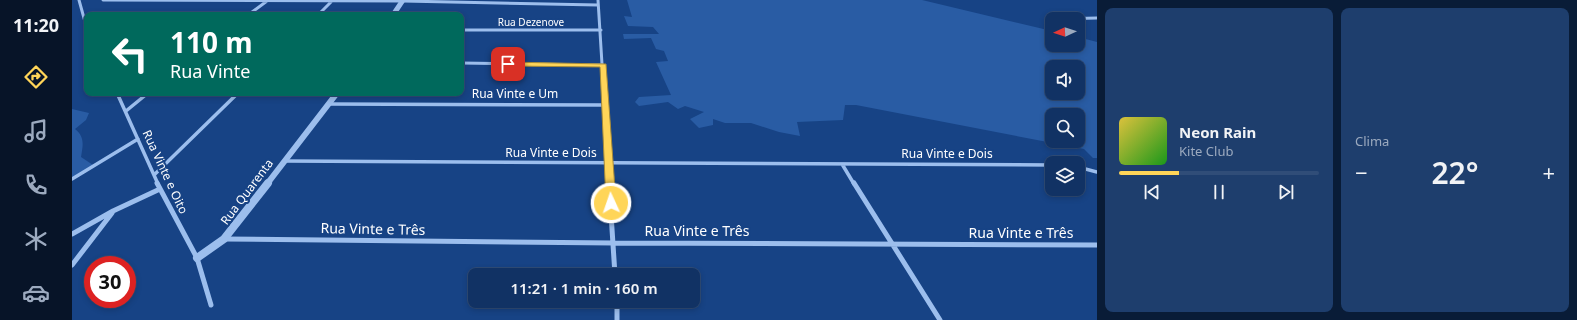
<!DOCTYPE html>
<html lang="pt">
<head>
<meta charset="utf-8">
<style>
  :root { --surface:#113264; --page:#1e3e6d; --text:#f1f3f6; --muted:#9caabf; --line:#304d78; --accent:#ffd558 }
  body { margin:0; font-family:"Noto Sans",sans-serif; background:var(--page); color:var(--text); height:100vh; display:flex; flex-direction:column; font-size:15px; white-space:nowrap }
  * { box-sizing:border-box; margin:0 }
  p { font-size:13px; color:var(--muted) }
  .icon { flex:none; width:22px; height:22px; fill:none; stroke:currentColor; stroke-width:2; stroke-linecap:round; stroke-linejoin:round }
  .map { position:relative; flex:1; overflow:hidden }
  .drawer { display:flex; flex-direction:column; gap:8px; padding:8px; background:#091c37; width:480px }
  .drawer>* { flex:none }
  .banner { position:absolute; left:12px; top:12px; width:380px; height:84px; border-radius:8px; box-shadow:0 2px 6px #0003,0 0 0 1px var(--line); background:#00695c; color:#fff; overflow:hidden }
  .needle { width:26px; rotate:267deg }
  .buttons { position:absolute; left:973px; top:12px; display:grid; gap:8px }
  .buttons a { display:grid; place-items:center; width:40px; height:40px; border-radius:8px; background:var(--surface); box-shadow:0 2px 6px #0003,0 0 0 1px var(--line); font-size:20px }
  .speed { position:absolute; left:12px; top:256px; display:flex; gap:8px; font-size:20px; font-weight:700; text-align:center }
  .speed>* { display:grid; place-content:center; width:52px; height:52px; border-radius:50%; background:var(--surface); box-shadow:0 2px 6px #0003,0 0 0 1px var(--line); line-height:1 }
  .speed .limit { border:6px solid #d22; background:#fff; color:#111 }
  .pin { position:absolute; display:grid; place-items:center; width:34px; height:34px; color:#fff; margin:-17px; border-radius:8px; box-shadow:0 2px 6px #0006 }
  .me { position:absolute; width:44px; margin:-22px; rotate:357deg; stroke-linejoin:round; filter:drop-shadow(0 0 3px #0008) }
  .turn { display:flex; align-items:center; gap:14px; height:84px; padding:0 20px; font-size:18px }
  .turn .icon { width:52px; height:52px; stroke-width:2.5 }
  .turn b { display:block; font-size:28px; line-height:34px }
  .big { font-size:30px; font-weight:600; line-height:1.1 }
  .drawer .card { flex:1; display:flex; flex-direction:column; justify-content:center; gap:6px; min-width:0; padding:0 14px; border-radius:8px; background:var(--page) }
  .song { display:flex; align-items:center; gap:12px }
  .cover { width:48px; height:48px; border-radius:6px; background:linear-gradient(135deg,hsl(50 70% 55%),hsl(120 70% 35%)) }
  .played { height:4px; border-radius:2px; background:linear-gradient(90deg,var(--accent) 30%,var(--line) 30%) }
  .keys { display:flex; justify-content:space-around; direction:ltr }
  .heat { display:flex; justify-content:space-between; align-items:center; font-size:22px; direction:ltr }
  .drawer .tiles { flex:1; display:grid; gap:8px; grid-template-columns:repeat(2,1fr) }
  .trip { position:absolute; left:396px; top:268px; width:232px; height:40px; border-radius:8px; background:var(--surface); box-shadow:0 2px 6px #0003,0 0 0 1px var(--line); font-weight:600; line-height:40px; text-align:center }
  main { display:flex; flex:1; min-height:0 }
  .tab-bar { display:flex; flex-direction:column; width:72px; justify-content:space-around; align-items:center; background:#071428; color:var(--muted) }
  .tab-bar .icon { width:28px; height:28px }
  .tab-bar .on { color:var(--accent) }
  .tab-bar b { font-size:18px; color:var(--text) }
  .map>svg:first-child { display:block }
  .green { fill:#295ca4; fill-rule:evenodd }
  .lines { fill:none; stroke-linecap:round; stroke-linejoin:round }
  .minor-far2 { stroke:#9cbeed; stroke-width:3 }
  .minor-far1 { stroke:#9cbeed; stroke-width:3.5 }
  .minor { stroke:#9cbeed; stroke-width:5 }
  .tertiary-far2 { stroke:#9cbeed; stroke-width:5 }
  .tertiary-far1 { stroke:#9cbeed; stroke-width:6 }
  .tertiary { stroke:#9cbeed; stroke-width:8 }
  .route { fill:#ffd558; stroke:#a68a39 }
  .labels { text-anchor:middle; stroke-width:4; stroke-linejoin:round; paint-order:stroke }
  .far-street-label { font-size:10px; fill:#fff; stroke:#174385 }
  .street-label { font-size:12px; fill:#fff; stroke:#174385 }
  .near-street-label { font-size:14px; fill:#fff; stroke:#174385 }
</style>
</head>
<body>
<main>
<nav class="tab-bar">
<b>11:20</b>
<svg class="icon on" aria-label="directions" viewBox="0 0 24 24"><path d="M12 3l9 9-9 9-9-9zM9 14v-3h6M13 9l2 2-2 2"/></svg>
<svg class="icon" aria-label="music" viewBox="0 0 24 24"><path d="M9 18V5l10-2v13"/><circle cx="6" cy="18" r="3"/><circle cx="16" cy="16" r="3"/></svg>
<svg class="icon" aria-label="phone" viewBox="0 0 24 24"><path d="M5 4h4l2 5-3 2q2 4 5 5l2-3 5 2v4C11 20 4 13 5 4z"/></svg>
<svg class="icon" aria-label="climate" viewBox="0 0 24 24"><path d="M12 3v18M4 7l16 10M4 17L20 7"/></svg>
<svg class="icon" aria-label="car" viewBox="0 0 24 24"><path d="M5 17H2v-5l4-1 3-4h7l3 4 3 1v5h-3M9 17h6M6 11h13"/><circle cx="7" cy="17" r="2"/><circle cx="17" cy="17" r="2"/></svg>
</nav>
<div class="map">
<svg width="1025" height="320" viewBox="0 0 1025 320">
  <rect width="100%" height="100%" fill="#174385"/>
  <path class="green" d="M555,0H850L980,31V45H1006V37L1025,42V158H1021L1012,149L784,105H773L771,120L725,122L728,136L707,132L679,123H653L641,119V125L627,128L618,119L632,112L613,106L606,109L596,102L567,106L563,102L567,97L599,95L584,62L596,61L592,51L584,49L579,38L552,39L551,34H587L581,27L556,26L552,16L560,17ZM980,67H1006V93H980ZM980,115H1006V141H980Z
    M0,109L17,113L14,120L3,129C13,137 11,145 9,157L21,165L0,179Z"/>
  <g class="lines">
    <path class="minor-far2" d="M7,0L15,29
      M31,0L331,1L526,5
      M526,0L531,80
      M176,15L195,1
      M246,15L261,0
      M984,19L1025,18
      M389,30H529
      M389,63L531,65"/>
    <path class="minor-far1" d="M531,79L537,184
      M45,93L86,184
      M257,104L533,105
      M54,111L76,93
      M212,161L980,165
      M770,164L782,184
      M1006,167L1025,172
      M82,175L166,93
      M0,179L66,139"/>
    <path class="minor" d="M85,183L125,258L139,305
      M537,183L543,275
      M782,183L868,320
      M0,234L41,211L88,189
      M152,239L542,243L1025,245
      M0,265L40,213
      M545,301V320"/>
    <path class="tertiary-far2" d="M321,15L331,0"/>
    <path class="tertiary-far1" d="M195,184L265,93"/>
    <path class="tertiary" d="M125,258L152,239L196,183"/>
  </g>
  <path class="route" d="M434,62L534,64L544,203L543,205H536L534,203L528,67L436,66L433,64Z"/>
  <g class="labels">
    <g class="far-street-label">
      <text x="459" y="26">Rua Dezenove</text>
    </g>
    <g class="street-label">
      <text x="443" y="98">Rua Vinte e Um</text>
      <text x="479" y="157">Rua Vinte e Dois</text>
      <text x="875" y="158">Rua Vinte e Dois</text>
      <text transform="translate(93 172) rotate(65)" y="4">Rua Vinte e Oito</text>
      <text transform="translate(175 192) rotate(-53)" y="4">Rua Quarenta</text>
    </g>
    <g class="near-street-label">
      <text transform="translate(301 229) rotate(1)" y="5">Rua Vinte e Três</text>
      <text x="625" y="236">Rua Vinte e Três</text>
      <text x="949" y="238">Rua Vinte e Três</text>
    </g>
  </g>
</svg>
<div class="buttons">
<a><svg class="needle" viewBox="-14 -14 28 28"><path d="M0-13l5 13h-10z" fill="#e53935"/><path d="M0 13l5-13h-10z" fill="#9caabf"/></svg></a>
<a><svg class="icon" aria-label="sound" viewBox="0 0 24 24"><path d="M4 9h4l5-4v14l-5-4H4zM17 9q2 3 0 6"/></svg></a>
<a><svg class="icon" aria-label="search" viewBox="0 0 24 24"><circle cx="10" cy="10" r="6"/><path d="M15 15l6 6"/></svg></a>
<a><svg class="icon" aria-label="layers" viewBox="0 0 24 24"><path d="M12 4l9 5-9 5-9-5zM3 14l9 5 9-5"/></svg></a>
</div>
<div class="speed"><div class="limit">30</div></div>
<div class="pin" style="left:436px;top:64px;background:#d93025"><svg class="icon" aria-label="arrive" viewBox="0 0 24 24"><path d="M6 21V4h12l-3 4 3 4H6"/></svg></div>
<svg class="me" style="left:539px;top:203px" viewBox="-20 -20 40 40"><circle r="17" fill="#ffd558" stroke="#fff" stroke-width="3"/><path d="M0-11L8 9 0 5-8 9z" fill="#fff"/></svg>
<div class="trip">11:21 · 1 min · 160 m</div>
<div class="banner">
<div class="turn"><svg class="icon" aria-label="left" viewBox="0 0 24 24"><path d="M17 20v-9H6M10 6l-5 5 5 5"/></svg><div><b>110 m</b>Rua Vinte</div></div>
</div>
</div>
<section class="drawer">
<div class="tiles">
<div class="card">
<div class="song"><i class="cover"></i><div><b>Neon Rain</b><p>Kite Club</p></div></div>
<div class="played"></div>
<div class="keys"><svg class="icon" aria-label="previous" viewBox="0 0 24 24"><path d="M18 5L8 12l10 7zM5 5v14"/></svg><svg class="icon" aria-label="pause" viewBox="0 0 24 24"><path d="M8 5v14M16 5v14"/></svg><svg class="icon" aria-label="next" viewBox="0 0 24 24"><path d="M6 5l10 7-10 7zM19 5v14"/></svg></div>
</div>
<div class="card"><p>Clima</p>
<div class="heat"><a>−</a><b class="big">22°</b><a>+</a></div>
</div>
</div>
</section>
</main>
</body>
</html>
